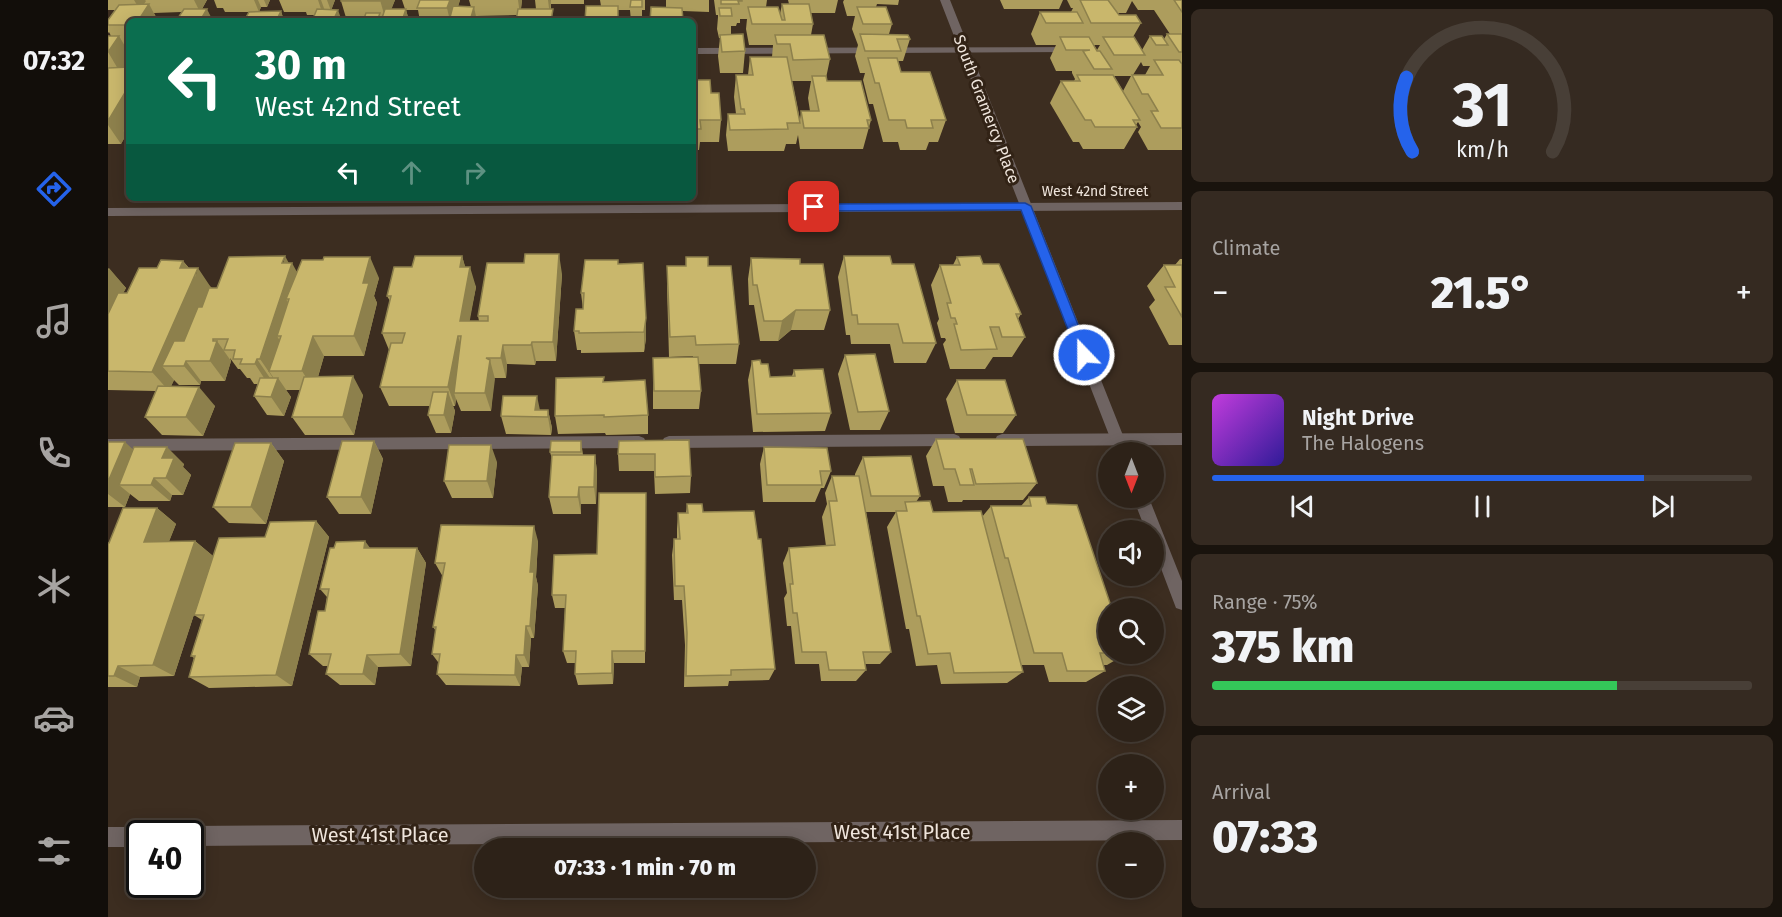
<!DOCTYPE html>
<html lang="en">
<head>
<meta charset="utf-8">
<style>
  :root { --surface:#2d2218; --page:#352a21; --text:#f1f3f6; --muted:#a7a4a2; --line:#483f37; --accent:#2563eb }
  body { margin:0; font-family:"Fira Sans",sans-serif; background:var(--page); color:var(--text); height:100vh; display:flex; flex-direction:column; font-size:22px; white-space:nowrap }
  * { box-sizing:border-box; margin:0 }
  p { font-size:20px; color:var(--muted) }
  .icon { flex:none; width:33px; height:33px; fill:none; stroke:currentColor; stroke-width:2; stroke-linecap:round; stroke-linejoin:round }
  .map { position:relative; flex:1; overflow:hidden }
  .drawer { display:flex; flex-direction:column; gap:9px; padding:9px; background:#19130d; width:600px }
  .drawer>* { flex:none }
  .guide { position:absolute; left:18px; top:18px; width:570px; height:183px; border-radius:9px; box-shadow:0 3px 15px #0003,0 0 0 2px var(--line); background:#0b6e4f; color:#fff; overflow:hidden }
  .needle { width:39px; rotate:180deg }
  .controls { position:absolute; left:990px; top:442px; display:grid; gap:12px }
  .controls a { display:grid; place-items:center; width:66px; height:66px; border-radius:50%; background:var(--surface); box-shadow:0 3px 15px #0003,0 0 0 2px var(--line); font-size:30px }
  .speed { position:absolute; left:18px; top:820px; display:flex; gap:12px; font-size:30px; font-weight:700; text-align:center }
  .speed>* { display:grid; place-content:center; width:78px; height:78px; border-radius:50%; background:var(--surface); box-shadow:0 3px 15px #0003,0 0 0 2px var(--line); line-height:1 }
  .speed .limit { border:3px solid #111; border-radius:9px; background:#fff; color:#111 }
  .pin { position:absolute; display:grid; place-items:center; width:51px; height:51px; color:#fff; margin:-26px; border-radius:12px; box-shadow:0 3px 9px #0006 }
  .me { position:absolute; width:66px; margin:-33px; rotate:338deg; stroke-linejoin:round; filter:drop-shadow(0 0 4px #0008) }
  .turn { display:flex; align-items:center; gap:21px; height:126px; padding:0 30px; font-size:27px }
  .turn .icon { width:78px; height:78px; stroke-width:2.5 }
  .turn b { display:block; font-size:42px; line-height:51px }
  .lanes { display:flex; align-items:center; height:57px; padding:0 30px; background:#0003; justify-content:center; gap:30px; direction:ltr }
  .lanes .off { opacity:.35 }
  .big { font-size:45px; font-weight:800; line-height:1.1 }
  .drawer .card { flex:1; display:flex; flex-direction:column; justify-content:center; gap:9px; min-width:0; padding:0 21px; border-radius:9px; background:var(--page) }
  .drawer .dial { align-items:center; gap:0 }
  .dial svg { height:156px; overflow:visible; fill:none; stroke:var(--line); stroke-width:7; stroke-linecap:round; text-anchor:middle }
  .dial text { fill:var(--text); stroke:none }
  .song { display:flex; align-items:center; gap:18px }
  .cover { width:72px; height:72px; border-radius:9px; background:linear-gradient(135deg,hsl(290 70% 55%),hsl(250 70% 35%)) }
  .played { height:6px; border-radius:3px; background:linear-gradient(90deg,var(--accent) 80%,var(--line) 80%) }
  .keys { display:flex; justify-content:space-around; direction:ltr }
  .heat { display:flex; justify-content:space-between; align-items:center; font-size:33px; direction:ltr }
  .charge { height:9px; border-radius:4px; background:linear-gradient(90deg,#34c759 75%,var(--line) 0) }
  .trip { position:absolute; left:366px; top:838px; width:342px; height:60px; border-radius:30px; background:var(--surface); box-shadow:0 3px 15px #0003,0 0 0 2px var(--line); font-weight:800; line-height:60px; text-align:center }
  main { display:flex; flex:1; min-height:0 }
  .tab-bar { display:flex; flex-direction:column; width:108px; justify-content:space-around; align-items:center; background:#120e0a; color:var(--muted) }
  .tab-bar .icon { width:42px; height:42px }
  .tab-bar .on { color:var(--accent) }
  .tab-bar b { font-size:27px; color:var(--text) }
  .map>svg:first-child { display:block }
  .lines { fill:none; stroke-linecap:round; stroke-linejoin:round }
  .service { fill:#6f6462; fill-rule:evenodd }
  .minor { fill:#6f6462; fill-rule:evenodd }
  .tertiary { fill:#6f6462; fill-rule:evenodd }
  .wall { fill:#ad9d5d; fill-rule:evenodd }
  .shaded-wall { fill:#8d804c }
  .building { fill:#c9b76c; stroke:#8d804c; stroke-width:1.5 }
  .route { fill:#2563eb; stroke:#184099; stroke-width:1.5 }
  .labels { text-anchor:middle; stroke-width:6; stroke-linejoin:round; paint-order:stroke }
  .far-street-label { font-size:14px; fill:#efe5dc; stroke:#322316 }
  .street-label { font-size:16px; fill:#efe5dc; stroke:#322316 }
  .near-street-label { font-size:20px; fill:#efe5dc; stroke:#322316 }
</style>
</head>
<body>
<main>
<nav class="tab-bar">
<b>07:32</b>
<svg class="icon on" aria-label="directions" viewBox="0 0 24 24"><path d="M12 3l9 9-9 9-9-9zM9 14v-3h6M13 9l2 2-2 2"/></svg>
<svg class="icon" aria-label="music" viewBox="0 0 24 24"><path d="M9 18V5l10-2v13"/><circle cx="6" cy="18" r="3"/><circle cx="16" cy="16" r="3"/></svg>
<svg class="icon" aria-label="phone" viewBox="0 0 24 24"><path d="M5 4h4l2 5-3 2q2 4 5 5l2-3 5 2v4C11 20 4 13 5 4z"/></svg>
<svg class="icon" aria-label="climate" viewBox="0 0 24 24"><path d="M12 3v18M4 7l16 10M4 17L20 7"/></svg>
<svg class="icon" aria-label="car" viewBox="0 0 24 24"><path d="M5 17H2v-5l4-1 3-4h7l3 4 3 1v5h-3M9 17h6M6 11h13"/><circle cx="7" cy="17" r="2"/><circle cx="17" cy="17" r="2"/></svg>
<svg class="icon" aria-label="filters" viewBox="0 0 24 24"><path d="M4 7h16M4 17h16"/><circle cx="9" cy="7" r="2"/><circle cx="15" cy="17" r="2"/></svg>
</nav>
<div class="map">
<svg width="1074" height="917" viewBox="0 0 1074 917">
  <rect width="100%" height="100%" fill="#3c2d20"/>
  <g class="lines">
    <path class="service" d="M970,47L971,49L966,52L585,54V48Z
      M1074,433V445L894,446L889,444L887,440L889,436L894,434Z
      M846,434L851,436L853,440L851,444L846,446L561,448L556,446L554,442L556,438L561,436Z
      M531,436L536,438L538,442L536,446L531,448L0,451V439Z"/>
    <path class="minor" d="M1074,202V210L0,216V208Z
      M1074,820V840L82,846V834H73L75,829L82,826Z
      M0,827H32L39,830L41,834H32V847H0Z"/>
    <path class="tertiary" d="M832,0H842L1022,453H1008Z
      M1025,498H1041L1074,581V610L1068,608L1046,550V531H1038Z"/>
  </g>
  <path class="wall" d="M0,0H99L94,9L73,12L46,13L50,21H21V47H17L21,53V61L17,67H21V139L18,135L13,144H0V36H3L1,32L0,33V20L7,10H0Z
    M106,0H162L159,7H153L151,12L173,11L176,21H136L141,12H117L115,8H109Z
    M171,0H227L223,10L207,15H199L198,12H176Z
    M287,0L283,9H297L294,0H352L350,6L363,7L361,0H414L413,9H428L427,0H476V4H443V9L409,15L368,16L369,21H312L310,10H298L301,21H239L233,1Z
    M492,0H537V10H534V21H523L522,10H510L493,6Z
    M558,0H601V12L575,11L558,8Z
    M606,0H659L658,7L672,14L674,4H681L680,0H730L727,13H703L705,24L703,35L722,59L718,78L719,81L763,120L755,149H692L690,135L688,144H678L676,151H620L618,135L620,114H628L626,97L628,75H640L642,57H664L665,45H641L638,29L639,19H632V23H629L628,26H623V34L637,51L635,73H612L610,56L612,38H611L609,29L610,17V15H608ZM684,81H703L700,98L702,111H693L692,120Z
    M736,0H791L790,5L769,4L768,7L784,24L781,34L802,39L795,61H790L793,72L838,120L830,142H821L818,150H792L790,142H775L765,104H761L755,80L757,73H752L747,56L750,45L744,29L747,16H739L735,2Z
    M892,0H955L951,9H896Z
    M959,0H1074V34H1062L1046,10H1030L1024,1L1018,13H1009L1011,15L1033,23L1025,37L1034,50L1042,36L1056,39L1059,34H1074V150H1040L1030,132L1033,127L1030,122L1028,125L1029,127L1016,149H975L971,142H965L942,103L953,81H966L967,79L964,73V71H948L942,58L948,45H928L923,34L932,12H963L965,8H963ZM986,45H992L989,50ZM1033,62L1035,66H1042L1037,75H1025ZM1006,76H1023L1015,91Z
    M588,80L603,93L613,120L611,142H592L591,150H585V88H588Z
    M354,256L357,267L368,287L361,321H371L370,316L454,274L448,361H428L427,365L399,364L398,378H386L383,411H353L348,399L347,406H345L347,411L343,433H328L320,415L322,406H281L272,387L281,350L274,333L282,301L279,296L304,267Z
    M736,256L784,264L828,343L818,363H786L782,344H743L742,335H738L730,277Z
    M578,257L600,266L631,344L628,364H591L593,391L591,409H545V358L585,357V356L561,357L559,287V266H578Z
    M849,257L875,264L913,314L910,319L917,337L904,357H885L877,369H842L835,344L838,340L837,338H833L829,323L831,319L823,285L832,265H845Z
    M643,258L692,264L722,310L716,330H683L670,341H652L646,305H641L640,279Z
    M1072,259H1074V345H1061L1041,307L1047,300L1039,286L1056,265H1067Z
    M75,261L81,268L104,288H109L180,263L189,272L271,278L266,296L269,303L256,356H216L210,377L255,395L246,435H197L184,417L192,390H178L183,397L176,416L159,415L146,396L150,384H146L142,378H139L132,369H130L122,358L123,361L117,381H93L92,385H71L66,380L63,386L107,406L95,436L54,435L37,417L48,391L0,390V268L18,288L15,293H19L49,268Z
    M510,264L538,318V338L536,352L473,353V350H469L466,331L475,309L473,293Z
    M737,355L781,411L772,430H742L730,374Z
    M644,361L653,364L662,377L684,376L686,370L723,413L717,431L645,432L640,380Z
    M849,380L908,415L895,433H847L838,399Z
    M496,382L540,415V434L498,435L497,433L450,434L447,416Z
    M432,410H440L444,428L443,435L398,434L393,416Z
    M828,439L929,483L915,500H855L854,502H840L836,486H825L818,456Z
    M581,440L583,476L582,493L547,494L546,471H511L510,454Z
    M266,441L275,459L263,514H231L219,497Z
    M473,441L475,455H487L489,472L488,504H473V514H445L441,497L444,459L442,452Z
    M0,442L76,464L75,467L83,475L75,495H64L62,501H31L22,494L17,507H0Z
    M163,443L176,461L158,524L121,523L105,507Z
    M656,447L723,471L716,488H713L707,502H655L652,464Z
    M755,457L812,496L808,502L825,512L874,517L883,506H913L921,497L939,504L1000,609V654H1018L999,665H995L997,671L978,682H941L936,665H913L915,672L899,683L833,684L829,665L808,666L801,629H798L779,527L788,512H758L783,652L772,664H757L758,670L748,681H713L711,664H687L683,626H679L676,598L679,593L675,563L681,548L718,546L714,517L719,504L717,493L724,476H747V474Z
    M389,462L385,498H344L336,481Z
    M538,493L537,663H506L505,684L470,685L467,674L468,663H459L455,651L457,608H447L444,595L489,554Z
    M579,504L595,512L667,669L661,680L621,681L620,686L576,687L577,645L574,600H566L564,555L566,539H569V529L570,513H578Z
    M49,508L68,524L61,541H87L105,556L66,676L32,677L29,687H0V543H1Z
    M208,521L221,537L184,686L101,688L81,677L86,658L83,656L94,620L86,615L157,537Z
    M430,541L428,577L430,586L426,638H423L421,667H414L412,686L338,685L329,674L330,662L324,654L328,631L325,627L335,577L327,563Z
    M262,548H309L318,563L303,666L270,667L267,685H232L218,674L220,666H215L201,654L217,611L219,597L212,589Z"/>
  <path class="shaded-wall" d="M26,0H37L38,1L32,10Z
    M86,0H99L92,12Z
    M146,0H150L153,7L151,12Z
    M156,0H162L159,7Z
    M210,0H213L217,11L215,15Z
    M219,0H227L223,11Z
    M272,0H287L279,21H278Z
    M342,0H352L346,21H342L339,8Z
    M410,0H414L412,15Z
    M440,0H443L442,16Z
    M41,4L50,21H30Z
    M366,7L369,21H362Z
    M99,9L105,21H92Z
    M298,9L301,21H294Z
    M230,10L234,21H225Z
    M173,11L176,21H168Z
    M11,36L21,53V61L13,74L0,52Z
    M21,86V130H15L18,135L13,144L0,125V121Z
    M451,254L454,274L448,361L445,342Z
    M177,256L183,267L184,263L195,283L181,299H178L186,313L173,336H169L175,346L161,371L165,377V378L152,359Z
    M354,256L360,276L352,267Z
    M262,257L271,278L266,296L269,303L256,356L246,336L255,283Z
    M75,261L87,277L90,268L104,289L72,366H54L66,380L61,391L44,372L72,268Z
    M362,267L368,287L358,341L352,321Z
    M1,268L18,288L0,323V270Z
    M688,310L683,330L670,341L674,321Z
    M538,318V338L536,352V332Z
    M205,336L216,356L206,390L194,371Z
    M350,336L356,356L346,393L348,399L347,406L340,387Z
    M105,339L108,343L109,341L123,361L117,381L102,361Z
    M424,342L428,361L427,365L423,345Z
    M395,345L399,364L398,378L393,358Z
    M149,359L162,378L160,384L147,364Z
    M382,360L387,379L383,411L377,393Z
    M78,361L93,381L92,385L76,366Z
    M245,376L255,395L246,435L235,417Z
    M170,378L183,397L176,416L163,397Z
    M91,387L107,406L95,436L78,417Z
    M340,392L347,411L343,433L336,415Z
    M429,396L433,415L427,410Z
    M440,410L444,428L443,435L440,417Z
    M266,441L275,459L263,514L253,497Z
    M17,442L36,460L11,485L22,494L17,507L0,494V482Z
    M163,443L176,461L158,524L143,507Z
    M383,445L389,462L385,498L379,481Z
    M59,447L76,464L75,467L83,475L75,495L58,478L54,458Z
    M487,455L489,472L488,504L486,487Z
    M46,478L64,495L62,501L43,485Z
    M471,487L473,504V514L470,497Z
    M49,508L68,524L55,557L36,542Z
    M208,521L221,537L184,686L168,675Z
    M426,526L430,541L428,577L430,586L426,638L422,626V572Z
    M87,541L105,556L66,676L45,665Z
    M257,541L268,556L256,548Z
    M309,548L318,563L303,666L292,654Z
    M418,626L423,638L421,667L416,655Z
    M504,651L506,663L505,684L504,673Z
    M259,655L270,667L267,685L255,674Z
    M408,655L414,667L412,686L407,675Z
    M10,666L32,677L29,687L6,676Z"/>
  <path class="building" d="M233,0H272V1H233Z
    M312,0H342L339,8H309Z
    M523,0H534V7H522Z
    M613,0H634V1H630L631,4H613Z
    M972,0H1000L1011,15H1028L1033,23H983Z
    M1066,0H1074V12Z
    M41,4L30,21H21V25H0V20L11,5Z
    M674,4H701L705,24H644L640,7H670L674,20H677Z
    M345,6L366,7L362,21H341Z
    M478,6H510V21H477Z
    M543,7L574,8L575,21H542Z
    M749,7H778L784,24H755Z
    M611,8H623L624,16H612Z
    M76,9H99L92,21H68Z
    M209,9L230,10L225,21H204Z
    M277,9H298L294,21H273Z
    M410,9H445L443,21H408Z
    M173,11L168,21H136L141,12Z
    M932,12H969L975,23H938Z
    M258,13H272L269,21H255Z
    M635,34L637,51L614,52L612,35Z
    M752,34L800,35L802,39H789L793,51H757Z
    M1059,34H1074V52H1071Z
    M667,35H716L722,59L685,60L682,44H669Z
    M0,36H11L0,52Z
    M1042,36H1054L1060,45H1048Z
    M952,37H981L989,51H992L1004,69H986L975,51L982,50H958Z
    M995,37H1026L1037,55H1006Z
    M642,57H679L692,123H679L680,129L622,130L620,114H637L636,109H633L628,75H645Z
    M760,58H789L793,72H822L838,120H823L825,128H799L797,120H781L771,83H767Z
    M1046,60H1071L1074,64V128H1053L1043,111H1050L1040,94H1034L1024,75H1055Z
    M21,67V86L0,121V68Z
    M969,75H1005L1032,120H1025L1029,127H987L983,120H977L953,81H972Z
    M704,76H718L719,81H753L763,120H759L761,128H696L693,111H711Z
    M588,80H602L603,93H611L613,120H592L593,129H585V88H589Z
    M21,119V130H15Z
    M417,254H451L445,342H424L423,345H395L393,358H378L382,360L377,393H346L353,336H350L340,387H272L283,343H294L297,333H274L283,296H279L286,267H304L307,256H354L352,267H362L352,321H380V316H370L379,263H416Z
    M177,256L174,263H184L152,359H149L147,364H132L134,359H125L127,350H116L120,339H105V341H109L102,361H78L76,366H54L66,341H76L90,307H94L101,288H109L121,257Z
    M736,256H782L784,264H806L828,343H795L790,324H750L749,315H744Z
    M872,256L875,264H891L913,314H908L917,337H894L891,327H882L889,349L853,350L846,324H849L847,318H843L839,303H843L832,265H852L849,257Z
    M216,257H262L255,283H261L246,336H205L194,371H161L173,336H169L181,299H178L194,260H215Z
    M578,257H600V266H623L631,344L588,345L587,336L562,337L559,266H578Z
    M643,258L692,259V264H715L722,310H688L674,321H656L649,285H645Z
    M53,260L75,261L72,268H90L44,372L0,371V314L10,293H19L31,268H49Z
    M477,260H510V264L535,263L538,318L536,332L471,333V331H466L468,309H475L476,293H473Z
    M1056,265H1074V317L1057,287H1067Z
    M767,354L781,411L750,412L737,355Z
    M590,357L593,391H546L545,358Z
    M652,360L653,364H660L662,377L687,376L686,370L715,369L723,413L649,414L644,361Z
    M245,376L235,417H184L196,377Z
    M496,377L495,382L537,380L540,415L496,417V415L447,416L448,378Z
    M152,378H170L163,397L146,396Z
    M849,380H897L908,415H859Z
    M50,386L91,387L78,417H37Z
    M325,392H340L336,415H320Z
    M395,396H429L427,410H440V417L393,416Z
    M828,439H915L929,483L868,484L864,469H862L866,485H852L847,469H836Z
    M581,440L583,476L547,477V454H510L511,441Z
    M234,441H266L253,497H219Z
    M443,441H473V452H442Z
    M0,442H17L0,482Z
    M127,443H163L143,507H105Z
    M341,445H383L379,481H336Z
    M26,447H59L54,458H66L58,478H46L43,485H11Z
    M656,447L719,448L723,471H712L714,485H659Z
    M444,455H487L486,487H471L470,497H441Z
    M803,456L812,496H763L755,457Z
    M724,476H751L783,652H755L758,670H721L718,652H694L689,613H685L682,584H685L681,548L727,545L721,501H729Z
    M491,493H538L537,651H504V673L467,674L468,651H455L458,595H444L446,555L489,554Z
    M921,497H937L939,504L969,505L1004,609H1000V653H992L997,671H959L954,653H926L900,558H897L883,506H923Z
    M822,501L825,512L873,511L915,672L846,673L842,653L820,654L812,616H809L788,511H799L797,502Z
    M579,504H594L595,512L646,511L650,539H653L667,669L623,670V675L578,676L579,633L576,586H567L566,539H572L570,513H580Z
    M15,508H49L36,542L87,541L45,665L10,666L6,676H0V543H1Z
    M208,521L168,675L81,677L87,656H83L96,615H86L111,538L157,537L162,522Z
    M333,525L426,526L422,572H426L422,626H418L416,655H408L407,675L329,674L332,654H324L328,627H325L337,563H327Z
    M257,541L256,548H309L292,654L259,655L255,674H218L223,654H201L210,611H217L221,589H212L222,548H226L228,542Z"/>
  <path class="route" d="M917,203L923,206L982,355L980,358L976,360L970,355L913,210L706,211L700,207L706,204Z"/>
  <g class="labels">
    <g class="far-street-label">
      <text x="987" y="196">West 42nd Street</text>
    </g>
    <g class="street-label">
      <text transform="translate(879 109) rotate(69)" y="6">South Gramercy Place</text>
    </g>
    <g class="near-street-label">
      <text x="794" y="839">West 41st Place</text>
      <text x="272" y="842">West 41st Place</text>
    </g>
  </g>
</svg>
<div class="controls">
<a><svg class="needle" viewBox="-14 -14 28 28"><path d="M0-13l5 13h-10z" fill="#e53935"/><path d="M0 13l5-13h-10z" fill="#a7a4a2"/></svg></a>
<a><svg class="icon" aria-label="sound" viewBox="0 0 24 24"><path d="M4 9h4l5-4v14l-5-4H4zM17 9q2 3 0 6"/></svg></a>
<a><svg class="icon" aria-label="search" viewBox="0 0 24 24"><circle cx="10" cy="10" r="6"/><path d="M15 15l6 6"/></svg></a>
<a><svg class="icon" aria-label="layers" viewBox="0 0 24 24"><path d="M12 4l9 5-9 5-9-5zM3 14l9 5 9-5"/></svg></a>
<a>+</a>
<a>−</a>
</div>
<div class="speed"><div class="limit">40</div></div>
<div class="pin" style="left:706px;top:207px;background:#d93025"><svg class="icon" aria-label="arrive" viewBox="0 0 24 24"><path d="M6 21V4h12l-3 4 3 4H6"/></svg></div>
<svg class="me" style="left:976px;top:355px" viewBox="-20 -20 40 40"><circle r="17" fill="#2563eb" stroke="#fff" stroke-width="3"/><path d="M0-11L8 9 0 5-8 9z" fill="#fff"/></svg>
<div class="trip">07:33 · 1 min · 70 m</div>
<div class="guide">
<div class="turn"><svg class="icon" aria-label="left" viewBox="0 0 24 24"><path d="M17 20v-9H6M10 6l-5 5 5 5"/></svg><div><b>30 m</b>West 42nd Street</div></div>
<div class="lanes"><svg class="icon" aria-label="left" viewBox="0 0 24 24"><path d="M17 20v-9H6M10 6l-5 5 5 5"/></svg><svg class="icon off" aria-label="ahead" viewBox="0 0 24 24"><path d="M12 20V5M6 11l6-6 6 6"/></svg><svg class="icon off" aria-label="right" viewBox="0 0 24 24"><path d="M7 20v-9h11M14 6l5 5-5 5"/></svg></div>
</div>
</div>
<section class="drawer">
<div class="card dial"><svg viewBox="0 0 100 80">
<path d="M14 69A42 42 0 1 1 86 69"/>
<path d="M14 69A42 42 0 0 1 11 31" stroke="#2563eb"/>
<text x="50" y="56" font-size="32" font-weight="700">31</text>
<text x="50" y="72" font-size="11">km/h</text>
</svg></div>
<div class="card"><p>Climate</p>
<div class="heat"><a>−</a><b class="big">21.5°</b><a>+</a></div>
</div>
<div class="card">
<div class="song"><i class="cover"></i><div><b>Night Drive</b><p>The Halogens</p></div></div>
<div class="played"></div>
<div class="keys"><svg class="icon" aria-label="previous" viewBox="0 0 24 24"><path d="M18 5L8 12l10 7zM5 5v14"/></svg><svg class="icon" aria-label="pause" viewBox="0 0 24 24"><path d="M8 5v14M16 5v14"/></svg><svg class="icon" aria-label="next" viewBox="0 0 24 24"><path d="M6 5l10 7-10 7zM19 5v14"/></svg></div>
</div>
<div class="card"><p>Range · 75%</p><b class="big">375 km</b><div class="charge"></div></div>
<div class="card"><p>Arrival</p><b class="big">07:33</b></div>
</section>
</main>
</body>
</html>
